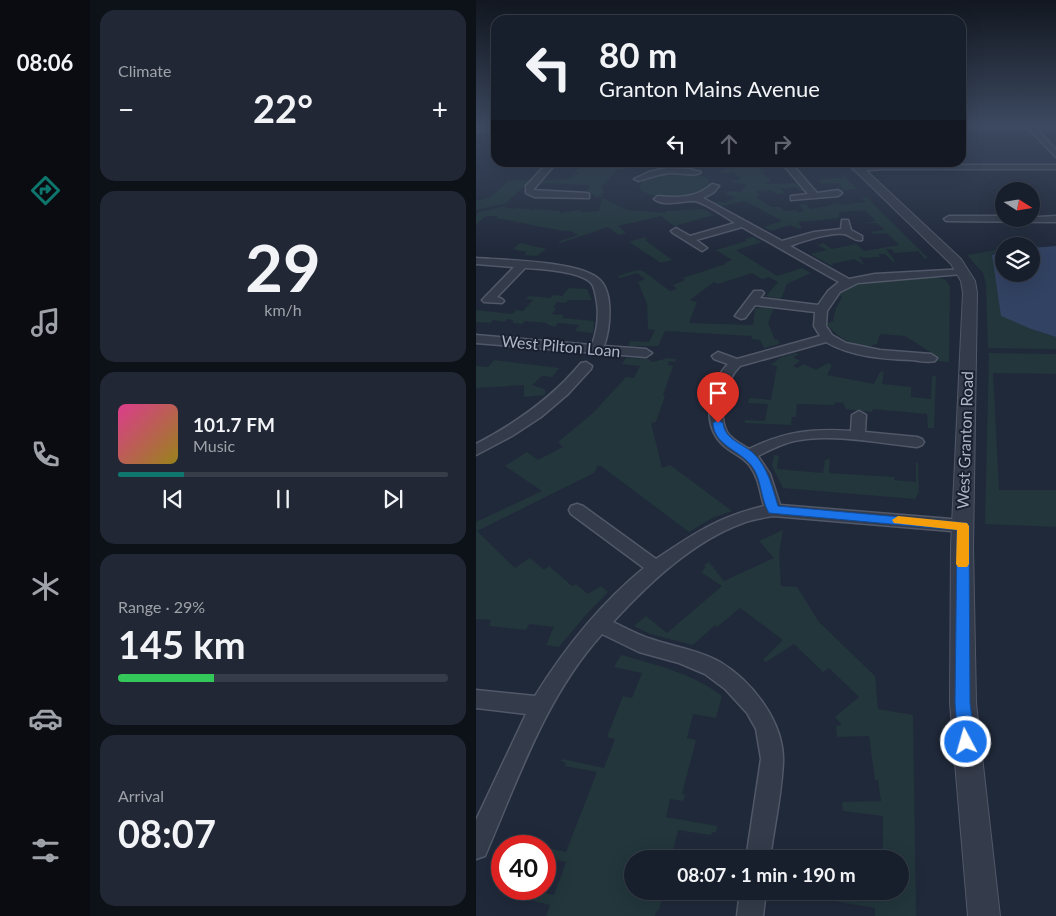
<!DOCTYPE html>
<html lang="en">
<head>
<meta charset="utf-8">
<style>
  :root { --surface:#181f2c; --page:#212734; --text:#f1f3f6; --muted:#9fa2a9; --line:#363d48; --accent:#0f766e }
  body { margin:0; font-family:Lato,sans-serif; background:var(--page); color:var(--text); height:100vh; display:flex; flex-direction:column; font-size:19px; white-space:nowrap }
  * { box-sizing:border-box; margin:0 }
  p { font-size:16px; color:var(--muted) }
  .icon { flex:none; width:28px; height:28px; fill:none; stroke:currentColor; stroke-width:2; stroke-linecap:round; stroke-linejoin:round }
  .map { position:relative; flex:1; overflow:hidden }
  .sheet { display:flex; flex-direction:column; gap:10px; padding:10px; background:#0d1118; width:386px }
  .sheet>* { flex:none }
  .guide { position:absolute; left:15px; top:15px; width:475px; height:152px; border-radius:15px; box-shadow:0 5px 20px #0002,0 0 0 1px var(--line); background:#181f2c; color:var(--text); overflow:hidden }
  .needle { width:32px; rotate:102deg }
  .tools { position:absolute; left:519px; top:182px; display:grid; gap:10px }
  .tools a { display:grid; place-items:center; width:45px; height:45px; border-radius:50%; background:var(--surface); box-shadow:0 5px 20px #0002,0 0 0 1px var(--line); font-size:25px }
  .speed { position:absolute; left:15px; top:835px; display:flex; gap:10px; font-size:25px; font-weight:700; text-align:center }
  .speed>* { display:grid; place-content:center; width:65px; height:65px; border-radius:50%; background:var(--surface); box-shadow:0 5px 20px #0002,0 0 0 1px var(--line); line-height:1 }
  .speed .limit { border:8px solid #d22; background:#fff; color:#111 }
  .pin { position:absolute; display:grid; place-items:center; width:42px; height:42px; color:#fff; margin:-51px -21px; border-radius:50% 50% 50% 0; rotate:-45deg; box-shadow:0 0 5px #0007 }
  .pin .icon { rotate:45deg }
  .me { position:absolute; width:55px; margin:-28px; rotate:354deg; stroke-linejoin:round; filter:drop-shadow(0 0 4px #0008) }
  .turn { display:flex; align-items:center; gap:18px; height:105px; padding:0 25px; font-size:22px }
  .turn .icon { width:65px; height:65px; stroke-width:2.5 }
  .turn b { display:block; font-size:35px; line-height:42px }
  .lanes { display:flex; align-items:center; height:48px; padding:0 25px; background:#0003; justify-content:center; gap:25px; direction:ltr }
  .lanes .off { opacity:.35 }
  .big { font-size:38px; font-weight:700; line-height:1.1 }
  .sheet .widget { flex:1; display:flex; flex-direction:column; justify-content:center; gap:8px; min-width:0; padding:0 18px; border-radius:15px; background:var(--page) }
  .sheet .dial { align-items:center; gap:0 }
  .dial b { font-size:65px; line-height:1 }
  .song { display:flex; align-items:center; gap:15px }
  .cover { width:60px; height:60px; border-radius:8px; background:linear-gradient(135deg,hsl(330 70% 55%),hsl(50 70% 35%)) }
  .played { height:5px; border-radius:2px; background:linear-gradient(90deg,var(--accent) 20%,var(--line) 20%) }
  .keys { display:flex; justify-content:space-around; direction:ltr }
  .heat { display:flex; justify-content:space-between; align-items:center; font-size:28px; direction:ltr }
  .charge { height:8px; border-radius:4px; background:linear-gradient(90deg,#34c759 29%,var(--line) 0) }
  .trip { position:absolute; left:148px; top:850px; width:285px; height:50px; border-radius:25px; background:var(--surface); box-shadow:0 5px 20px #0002,0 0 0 1px var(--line); font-weight:700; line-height:50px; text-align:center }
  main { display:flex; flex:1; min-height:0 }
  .menu { display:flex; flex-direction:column; width:90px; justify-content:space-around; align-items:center; background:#0a0c12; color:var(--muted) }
  .menu .icon { width:35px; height:35px }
  .menu .on { color:var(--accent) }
  .menu b { font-size:22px; color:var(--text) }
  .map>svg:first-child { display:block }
  .green { fill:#22363b }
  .water { fill:#324262 }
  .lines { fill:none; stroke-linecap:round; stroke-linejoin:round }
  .minor-casing { stroke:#515868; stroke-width:3 }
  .tertiary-casing { stroke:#515868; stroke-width:2 }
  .minor { fill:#343b4a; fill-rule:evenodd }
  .tertiary { fill:#343b4a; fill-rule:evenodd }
  .route { fill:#1a73e8; stroke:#114b97 }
  .slow { fill:#f59e0b }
  .labels { text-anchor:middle; stroke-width:4; stroke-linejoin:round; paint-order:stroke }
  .street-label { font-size:16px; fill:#aeb5c7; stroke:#19202f }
</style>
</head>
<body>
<main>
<nav class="menu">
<b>08:06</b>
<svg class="icon on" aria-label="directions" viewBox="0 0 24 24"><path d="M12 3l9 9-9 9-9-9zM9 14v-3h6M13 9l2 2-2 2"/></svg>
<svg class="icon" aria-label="music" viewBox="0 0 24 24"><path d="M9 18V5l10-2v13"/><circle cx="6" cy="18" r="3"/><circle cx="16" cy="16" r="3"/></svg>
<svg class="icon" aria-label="phone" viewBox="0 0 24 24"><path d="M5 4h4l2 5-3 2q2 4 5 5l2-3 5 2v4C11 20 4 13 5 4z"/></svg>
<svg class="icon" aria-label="climate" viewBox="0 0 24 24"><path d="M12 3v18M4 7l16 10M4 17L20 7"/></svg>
<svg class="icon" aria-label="car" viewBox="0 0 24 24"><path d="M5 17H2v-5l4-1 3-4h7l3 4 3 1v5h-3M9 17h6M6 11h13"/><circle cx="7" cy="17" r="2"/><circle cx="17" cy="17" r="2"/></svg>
<svg class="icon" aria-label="filters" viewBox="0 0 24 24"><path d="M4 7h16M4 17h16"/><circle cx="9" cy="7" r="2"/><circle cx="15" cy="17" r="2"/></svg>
</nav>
<section class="sheet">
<div class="widget"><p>Climate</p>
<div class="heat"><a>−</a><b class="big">22°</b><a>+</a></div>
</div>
<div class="widget dial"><b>29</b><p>km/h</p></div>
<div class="widget">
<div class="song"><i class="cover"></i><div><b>101.7 FM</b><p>Music</p></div></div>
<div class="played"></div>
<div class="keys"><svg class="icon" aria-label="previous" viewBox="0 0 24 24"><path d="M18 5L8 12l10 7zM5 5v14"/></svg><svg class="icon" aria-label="pause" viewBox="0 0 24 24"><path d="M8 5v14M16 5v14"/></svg><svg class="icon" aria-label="next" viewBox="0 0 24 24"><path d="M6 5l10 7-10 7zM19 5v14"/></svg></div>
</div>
<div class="widget"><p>Range · 29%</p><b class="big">145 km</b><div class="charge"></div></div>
<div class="widget"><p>Arrival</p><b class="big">08:07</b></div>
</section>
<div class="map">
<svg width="580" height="916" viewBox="0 0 580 916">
  <rect width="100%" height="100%" fill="#20293a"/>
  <path class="green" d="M126,163H177L154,167L150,166L146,167L150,169L138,171L140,172L125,186L128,193L122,195L129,196L120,197L115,193H110L113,185L70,183L64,185L68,180L94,179L97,175L104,173L99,172L105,166H117Z
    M279,163L285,170H297L286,171L290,177H303L292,178L294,181L290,182L291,184L320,183L327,191H324L320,187L304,189L308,193L300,194L296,190L280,191L284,196L279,197L296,207H304L308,211L321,210L322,212L328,211L323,205L330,204L334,209L353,206V205L362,203L365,205L390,202L386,198L390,197L452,258L449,259L442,251L419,253L415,249H410L419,261L417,262L409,254H403L404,257L388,258L383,256L388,265L378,259L356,264L357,265L356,266L334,254L351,250L342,245L347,243L356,249L380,244L388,251L423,245L411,233L397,234L395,232L409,230L401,223H387L400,221L389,210L363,212V218L322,222L326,228L324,229L314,225L295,231L288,227L306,221L269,201L245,206L236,201L249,203L260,197L250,194L252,191L265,192L270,184L257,183L254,181L265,179L257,172L246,174L243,172L251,168C239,164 237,167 226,167L234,164L230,163Z
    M191,173L219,174L232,179L234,185C223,201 176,202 163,188L167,180Z
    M364,173H365L381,189L361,191L360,190L367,189L362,183L346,184L342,180L368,177Z
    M38,180L54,181L30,203L0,210V201L15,197L32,181Z
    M126,198L151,210L189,213L190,211L227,209L238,215L198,226L185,216L142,226L150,233L143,235L132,227L84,243L82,242L102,235L95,231C89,233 34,220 21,218L22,216H10L0,224V215L3,212L27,207L39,209L41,208L55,209L53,211L59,209L84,211V213L103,210H105V212L123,211Z
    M169,237L171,239L169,240L196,260L185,263L153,242Z
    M277,237L286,242L260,250L301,276L326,268L335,273L311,284L305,299L290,296L302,282L293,277L286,279L276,273L242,284L238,282L214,300L221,302L213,323L277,325L279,309L285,307L298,308L292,323L299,340L302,339L304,344L288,348L284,340L275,339L276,336L189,331L182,346H152L154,341L173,342L179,330L172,329L171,304L162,282L169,279L161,273L144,278L141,276L162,270L167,271L194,291L201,289L197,285L209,280L207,278L250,264L248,263L256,260L240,250L271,241L269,239Z
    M44,243L70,249L61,256L48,255L51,252L37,249Z
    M527,249L516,254L555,329L580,337V349L512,348L510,284L507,273L491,255Z
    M459,277L470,280L474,286L473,362L461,361L462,357L429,336L404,334L401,344C383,351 361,338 351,324L357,321L360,308L366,297L363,294C384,276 432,277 459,277Z
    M93,288L111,289L116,300H92L90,303L81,302L77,308H80L76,314L88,315L86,318L118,321L117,333L99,331L103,325L82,323L79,327L70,324L71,323L49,321L46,324L37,323V320L31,319L29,322L17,320L14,323L0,322V310L37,314L40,310L47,311L57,300L50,299L53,296L74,298L77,295L86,296Z
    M320,353L323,354L317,357L324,361L317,366L321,368L328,364L340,370L352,363L356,365L351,375L398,384L404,372L408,371L406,384L435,387V397L455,399L456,376H460L458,428H452L451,414L397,409L396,412L370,409L367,403L359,402L358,405L321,404L320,417H316L315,425L269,423V420L289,421L292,404L272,403L273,398L295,400L301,366L295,365L305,357Z
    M513,353L580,354V374L517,373L523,490H580V527L509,524Z
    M150,358L172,359L177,362L192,358L200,359L199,362L193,361L192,365L197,366L187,395L189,396L180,422L175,423L186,468L194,465L256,511L236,518L213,532L125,466H122L118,473L1,531L39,568L54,558L68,570L73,566L96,586L100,584L112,594L125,586L132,592L108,617L83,647L70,645L78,627L53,624L50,630L13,626L15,620L0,619V522L66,491L29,466L51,452L62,460L87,447L82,442L117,413L150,377L158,378L164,366L146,364Z
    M18,360L83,368L76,377L66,376L56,385L68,389L70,392L68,395L48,397V385L0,388V366L12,367Z
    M298,455L303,456L301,469L347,473L349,460L354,458L353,473L418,477V480L440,482V463H442L443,492L439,499L307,488L296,466Z
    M307,530L303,553L305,586L321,587L343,622L399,676L402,709L437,715L440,916H399V908L352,900L353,893L407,901V891H424V859H407V816L367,811L366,802L405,801L402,780H399L393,736L361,737L360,726L366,725L359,717L383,697L353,668L347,672L318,644L290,662L287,660L307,640L264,608L241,627L239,625L217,645L174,634L158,626L170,616L191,633L246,586L225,572L230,567L228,565L233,562L248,581L298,558L283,541Z
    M145,655C180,665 216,673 246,696L240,718L217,714L211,738L220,740L206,794L209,795L207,801L194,799L190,817L241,826L240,832H236L235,835L202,830L195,859H156V891H187L183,911H181L179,916H70L74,905L34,895L37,889H49L78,895L90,862L72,858L76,849L90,852L121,772L89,766L90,763L85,761L86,759L128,768L139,739L131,737L147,696L156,698L166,673L138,667Z"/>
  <path class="water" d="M580,246V337L555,329L525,316L516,255L527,251L528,274H555V248Z"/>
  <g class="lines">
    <g class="minor-casing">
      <path id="minor" d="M20,126V130L0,132V128Z
        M485,126H580V129H561L580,150V157L553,129H485Z
        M72,162H81L57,190L110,193L113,194V198L58,197L50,193V186Z
        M305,162H314L341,193L362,190L366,193L362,196L315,200V196L332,194Z
        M406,165H580V169H406L381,171L377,169L381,167Z
        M191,168L213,169L225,172C219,177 206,173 197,173C184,173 174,178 162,181L158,179L173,172Z
        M236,184L243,186L237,193L227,198L306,241L338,232L365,229L366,220H372L375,230L386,236V240C378,242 375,235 368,234C355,232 327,241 314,246L373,279L399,274L490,269L491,271L486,274L382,283L364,292L351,311L350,326L356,335L370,343L404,350L455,354L461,358L459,361C452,363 444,361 436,360C407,359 376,357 350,342L264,366C249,381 241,411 251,432C256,440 265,444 273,449C308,432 336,428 375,431L376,415L383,411L390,415L389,432L441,437L446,439L448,442L446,445L441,447C403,443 355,433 318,441C305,444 294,450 282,456L294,474L304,505L487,520L493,522L495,526L493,530L487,532L297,516C287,518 277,519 267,523C217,541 173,583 137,622C150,628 162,635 175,639C198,647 223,650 244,662C276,681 308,722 307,761C306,793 298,827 294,859H270L285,759L280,729L271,713L249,689L229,674L203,663L163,652L126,634C70,696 42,779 9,856L0,859V820L50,714L0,708V690L59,696C89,648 124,604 168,568L95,514L93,510L95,506L101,504L107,506L180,559C219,533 242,517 288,506C284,493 283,478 274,466C267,456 255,453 247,445C225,425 232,384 252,364L238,359L236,356L242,352L261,359L344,336L338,326L339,312L279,305L269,318L265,319L259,316L278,291H286L288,293L284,298L342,305L352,291L363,282L266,227L220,240L231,248L226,251L197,233L195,231L200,228L214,236L259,223C251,218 225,200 217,201C205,201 188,207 178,199L182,196C201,198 221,198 236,184Z
        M473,216H528V219L580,216V222L470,221L468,219Z
        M0,258C27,260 105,261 124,280C138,294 134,329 128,346L170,349L176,353L170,357L0,343V335L116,345C121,331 123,317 121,303C120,297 119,289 116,284C106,271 65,269 49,268L21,297L26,299L28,301L26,303L8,302L6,300L8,298L38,267L0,264Z
        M110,362L116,366L115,369L92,394L65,417L36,436L0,455V444C40,423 76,398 105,363Z
        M264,891H290L287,916H261Z"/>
    </g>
    <g class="tertiary-casing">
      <path id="tertiary" d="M370,162H381L485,259L499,281L501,293L497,546L500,703L524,916H492L474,703L475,546L487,293L485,281L475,264Z"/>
    </g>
    <use href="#minor" class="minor"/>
    <use href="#tertiary" class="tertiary"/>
  </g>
  <linearGradient id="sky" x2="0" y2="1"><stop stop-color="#121720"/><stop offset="0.49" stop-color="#3c4960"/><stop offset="1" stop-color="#3c4960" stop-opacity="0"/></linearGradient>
  <rect width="580" height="255" fill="url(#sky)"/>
  <path class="route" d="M242,420L247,423C249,440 266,443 277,453C292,467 296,487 302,506L491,523L493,526L494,703L499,742L496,747L490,750L485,747L482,742L479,703L481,530L293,513C284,498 286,478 275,465C263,450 238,445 237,423Z"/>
  <path class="slow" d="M422,516L491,523L493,526V564L491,567H482L480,564L481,530L418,523L416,520Z"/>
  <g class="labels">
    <g class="street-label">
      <text transform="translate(85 346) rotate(5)" y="6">West Pilton Loan</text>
      <text transform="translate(489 440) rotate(-88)" y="6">West Granton Road</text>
    </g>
  </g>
</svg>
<div class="tools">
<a><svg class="needle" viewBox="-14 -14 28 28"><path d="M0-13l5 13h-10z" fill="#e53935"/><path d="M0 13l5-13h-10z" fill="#9fa2a9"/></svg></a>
<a><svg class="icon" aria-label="layers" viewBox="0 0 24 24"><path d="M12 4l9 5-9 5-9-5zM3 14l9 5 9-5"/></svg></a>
</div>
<div class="speed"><div class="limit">40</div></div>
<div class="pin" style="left:242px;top:423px;background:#d93025"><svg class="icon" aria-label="arrive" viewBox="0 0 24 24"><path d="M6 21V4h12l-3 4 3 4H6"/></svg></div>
<svg class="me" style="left:490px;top:742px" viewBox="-20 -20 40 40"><circle r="17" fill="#1a73e8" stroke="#fff" stroke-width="3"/><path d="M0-11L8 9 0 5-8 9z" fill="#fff"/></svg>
<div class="trip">08:07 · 1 min · 190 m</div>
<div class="guide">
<div class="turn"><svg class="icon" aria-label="left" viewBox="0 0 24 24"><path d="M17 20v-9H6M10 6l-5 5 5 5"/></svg><div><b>80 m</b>Granton Mains Avenue</div></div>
<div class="lanes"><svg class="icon" aria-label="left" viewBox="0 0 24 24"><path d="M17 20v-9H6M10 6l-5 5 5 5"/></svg><svg class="icon off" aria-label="ahead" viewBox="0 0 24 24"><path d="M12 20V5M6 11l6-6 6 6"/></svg><svg class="icon off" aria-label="right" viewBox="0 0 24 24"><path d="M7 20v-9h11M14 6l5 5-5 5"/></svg></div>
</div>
</div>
</main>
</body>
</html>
